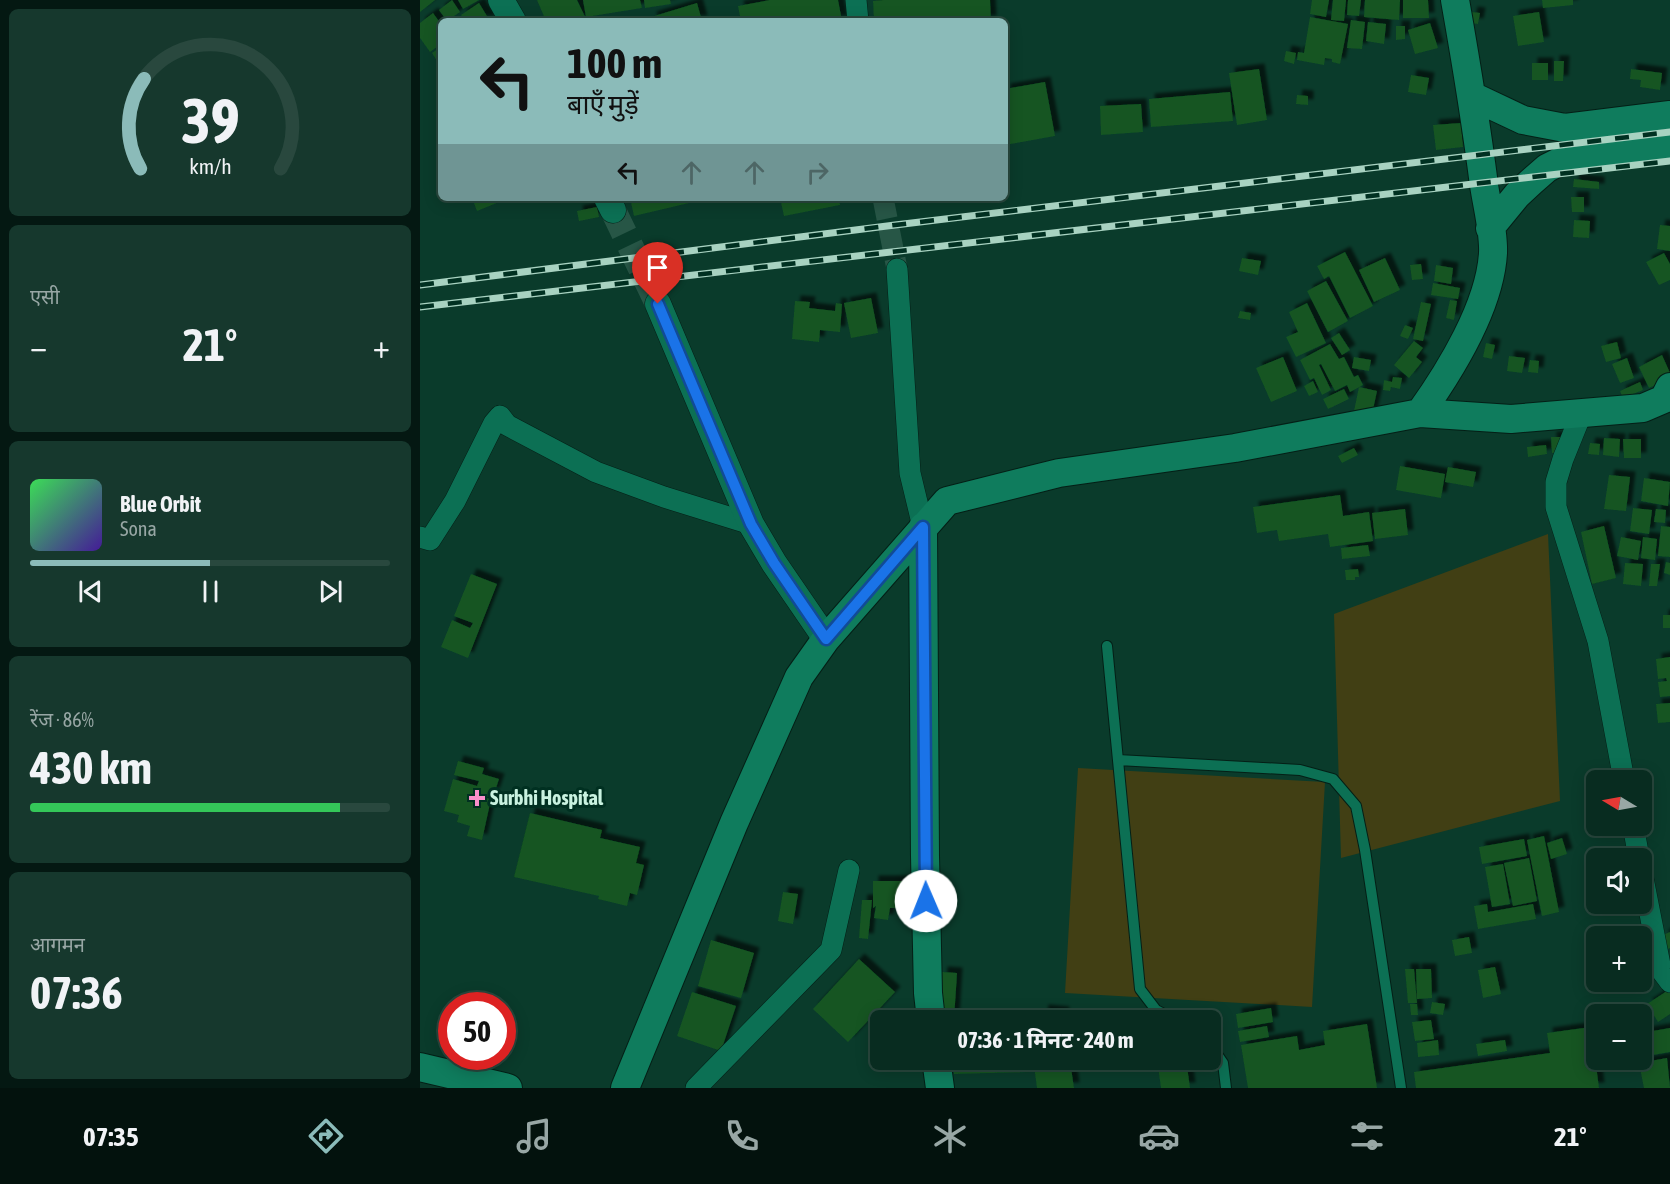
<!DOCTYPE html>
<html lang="hi">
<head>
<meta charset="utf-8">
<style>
  :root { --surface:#082c20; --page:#16382d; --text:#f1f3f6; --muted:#98a7a5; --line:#29483e; --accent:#8bbbb9 }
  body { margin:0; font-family:"Asap Condensed","Noto Sans Devanagari",sans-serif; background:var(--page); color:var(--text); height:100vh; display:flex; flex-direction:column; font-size:22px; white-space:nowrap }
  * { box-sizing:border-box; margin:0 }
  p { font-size:20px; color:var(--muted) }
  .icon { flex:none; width:33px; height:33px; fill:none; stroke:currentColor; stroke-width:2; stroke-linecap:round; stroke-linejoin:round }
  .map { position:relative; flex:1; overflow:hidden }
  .sheet { display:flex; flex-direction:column; gap:9px; padding:9px; background:#041812; width:420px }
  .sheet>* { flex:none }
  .top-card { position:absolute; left:18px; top:18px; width:570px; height:183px; border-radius:9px; box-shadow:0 3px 15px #0003,0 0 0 2px var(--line); background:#8bbbb9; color:#111; overflow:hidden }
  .needle { width:39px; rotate:280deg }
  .controls { position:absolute; left:1166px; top:770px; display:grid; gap:12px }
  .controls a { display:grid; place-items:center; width:66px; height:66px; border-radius:9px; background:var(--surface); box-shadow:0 3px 15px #0003,0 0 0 2px var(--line); font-size:30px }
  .speed { position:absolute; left:18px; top:992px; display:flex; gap:12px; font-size:30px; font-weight:700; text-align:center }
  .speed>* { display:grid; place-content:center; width:78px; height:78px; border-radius:50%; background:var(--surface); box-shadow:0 3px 15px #0003,0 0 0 2px var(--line); line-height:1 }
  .speed .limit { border:9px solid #d22; background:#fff; color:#111 }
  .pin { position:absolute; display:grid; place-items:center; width:51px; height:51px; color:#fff; margin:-62px -26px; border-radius:50% 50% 50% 0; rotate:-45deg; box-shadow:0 0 6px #0007 }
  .pin .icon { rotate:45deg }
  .me { position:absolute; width:66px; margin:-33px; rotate:359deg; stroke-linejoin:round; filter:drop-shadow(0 0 4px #0008) }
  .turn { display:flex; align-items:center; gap:21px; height:126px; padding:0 30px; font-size:27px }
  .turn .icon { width:78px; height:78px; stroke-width:2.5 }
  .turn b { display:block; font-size:42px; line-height:51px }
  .lanes { display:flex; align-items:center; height:57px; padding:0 30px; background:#0003; justify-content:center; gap:30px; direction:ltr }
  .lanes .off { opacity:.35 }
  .big { font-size:45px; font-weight:700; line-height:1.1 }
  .sheet .card { flex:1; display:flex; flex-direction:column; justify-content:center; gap:9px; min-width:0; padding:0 21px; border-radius:9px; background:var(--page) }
  .sheet .dial { align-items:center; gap:0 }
  .dial svg { height:156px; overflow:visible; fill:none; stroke:var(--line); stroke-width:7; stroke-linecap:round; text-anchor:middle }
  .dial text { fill:var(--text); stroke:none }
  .song { display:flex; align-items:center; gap:18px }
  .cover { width:72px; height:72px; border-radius:9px; background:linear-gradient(135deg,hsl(130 70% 55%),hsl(260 70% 35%)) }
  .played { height:6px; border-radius:3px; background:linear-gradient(90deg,var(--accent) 50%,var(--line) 50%) }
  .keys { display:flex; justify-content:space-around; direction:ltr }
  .heat { display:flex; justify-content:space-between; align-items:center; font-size:33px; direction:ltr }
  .charge { height:9px; border-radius:4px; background:linear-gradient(90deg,#34c759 86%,var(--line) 0) }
  .trip { position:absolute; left:450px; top:1010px; width:351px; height:60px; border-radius:9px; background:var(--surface); box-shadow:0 3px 15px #0003,0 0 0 2px var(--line); font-weight:700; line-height:60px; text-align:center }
  .tabs { display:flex; height:96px; justify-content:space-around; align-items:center; background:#03120d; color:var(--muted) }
  .tabs .icon { width:42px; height:42px }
  .tabs .current { color:var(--accent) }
  .tabs b { font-size:27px; color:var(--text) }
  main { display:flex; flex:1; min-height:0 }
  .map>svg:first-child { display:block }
  .green { fill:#413f14 }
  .building { fill:#145522; filter:url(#shadow) }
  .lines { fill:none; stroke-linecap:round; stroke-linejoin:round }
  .minor-tunnel { stroke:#275646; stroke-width:21; stroke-dasharray:21 10; stroke-linecap:butt }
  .tertiary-tunnel { stroke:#275646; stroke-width:26; stroke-dasharray:26 13; stroke-linecap:butt }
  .service-casing { stroke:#041f16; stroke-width:12 }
  .minor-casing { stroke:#041f16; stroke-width:22 }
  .tertiary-casing { stroke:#041f16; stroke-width:27 }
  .secondary-casing { stroke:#041f16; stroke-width:30 }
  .service { stroke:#0c7054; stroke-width:10 }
  .minor { stroke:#0c7054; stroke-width:21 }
  .tertiary { stroke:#0c7054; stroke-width:26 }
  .secondary { stroke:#0f7c5d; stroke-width:28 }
  .rail-casing { stroke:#a8d2c1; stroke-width:7 }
  .rail { stroke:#003021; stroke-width:4.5; stroke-dasharray:14; stroke-linecap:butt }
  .route-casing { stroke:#114b97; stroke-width:15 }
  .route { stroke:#1a73e8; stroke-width:10 }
  .poi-dot { fill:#f98fc9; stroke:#003021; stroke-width:2 }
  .labels { text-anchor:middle; stroke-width:6; stroke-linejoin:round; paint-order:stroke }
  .poi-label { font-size:20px; font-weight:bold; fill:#c9f2e0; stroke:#003021; text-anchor:start }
</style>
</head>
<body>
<main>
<section class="sheet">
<div class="card dial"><svg viewBox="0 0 100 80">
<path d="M14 69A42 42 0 1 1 86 69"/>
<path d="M14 69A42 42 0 0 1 16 23" stroke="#8bbbb9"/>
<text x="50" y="56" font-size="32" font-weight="700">39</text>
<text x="50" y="72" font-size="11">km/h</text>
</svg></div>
<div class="card"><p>एसी</p>
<div class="heat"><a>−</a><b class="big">21°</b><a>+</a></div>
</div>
<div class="card">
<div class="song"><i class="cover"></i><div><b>Blue Orbit</b><p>Sona</p></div></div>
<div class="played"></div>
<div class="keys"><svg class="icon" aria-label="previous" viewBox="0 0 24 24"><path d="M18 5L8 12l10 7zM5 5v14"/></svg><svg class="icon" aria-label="pause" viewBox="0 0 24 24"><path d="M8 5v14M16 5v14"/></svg><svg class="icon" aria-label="next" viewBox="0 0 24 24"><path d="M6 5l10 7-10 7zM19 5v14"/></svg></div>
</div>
<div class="card"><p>रेंज · 86%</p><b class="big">430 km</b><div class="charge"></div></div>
<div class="card"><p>आगमन</p><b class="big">07:36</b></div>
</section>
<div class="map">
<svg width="1250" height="1088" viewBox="0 0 1250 1088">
  <defs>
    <filter id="shadow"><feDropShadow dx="5.5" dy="-5.5" stdDeviation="1.5" flood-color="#0009"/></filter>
  </defs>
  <rect width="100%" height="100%" fill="#0a3b2b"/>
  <path class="green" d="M1128,534L1140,801L921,858L914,614Z
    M658,768L905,782L892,1007L645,993Z"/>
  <path class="building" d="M0,0H15L0,12Z
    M32,0L40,12L27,21L19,10Z
    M38,0H59L43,9Z
    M117,0H157L167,21H126Z
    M163,0H220L222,8L166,17Z
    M224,0H250L251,4L225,8Z
    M350,0H418L422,21H321L318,6Z
    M464,0H570L571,21H454L453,1Z
    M892,0H909L906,17L890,14Z
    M913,0H926L924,21L911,20Z
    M928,0H941L939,16L927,15Z
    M945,0H980L979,20L944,17Z
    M983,0H1008L1009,18H983Z
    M1122,0H1153V5L1123,8Z
    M59,3L70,21H45L41,15Z
    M277,3L282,21H232L231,17Z
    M1052,12L1060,13L1058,24L1050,23Z
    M1119,12L1124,42L1098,46L1093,16Z
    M13,13L21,24V44L10,52L0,38V23Z
    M890,17L928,24L920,64L912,62V59L905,58L904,65L877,60L878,52L884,53Z
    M931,20L945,22L942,49L927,48Z
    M948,22L966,24L964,44L946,41Z
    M1010,23L1018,48L995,54L988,30Z
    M976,26H985V39L976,40Z
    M21,47V67L12,53Z
    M866,51L876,53L874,64L864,61Z
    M1134,61H1144L1143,81H1134Z
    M1112,63H1128V80H1112Z
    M839,69L847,120L817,125L809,73Z
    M1211,69L1242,73L1240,90L1220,87L1221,80L1210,79Z
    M991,75L1009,78L1006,95L988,92Z
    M625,82L635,136L585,145V89Z
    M810,92L813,121L731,127L729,99Z
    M877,95L888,96V105L876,104Z
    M721,104L723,132L681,135L680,106Z
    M1041,123L1043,147L1016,150L1013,125Z
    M1154,179L1179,182V189L1153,187Z
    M1151,197H1164V212H1152Z
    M52,198H89L57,211Z
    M210,198H286V199L214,216Z
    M360,198H419L420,205L364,216Z
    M177,207L179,217L159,221L157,211Z
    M1154,220L1170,221L1169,238L1153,237Z
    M1240,225L1250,226V251L1237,249Z
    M925,252L953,306L930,318L909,276L904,279L897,266Z
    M1244,253L1250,264V280L1239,285L1226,262Z
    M822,258L841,261L838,275L819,271Z
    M965,258L980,290L954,302L939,270Z
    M1001,264L1003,279L992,280L990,265Z
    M1016,265L1033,268L1031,284L1014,281Z
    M906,281L928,321L908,332L887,291Z
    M1013,283L1040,288L1038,299L1011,295Z
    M451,298L458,333L431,338L424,303Z
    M1030,300L1037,301L1034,320L1026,318Z
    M375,301L390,302L389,308L415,311L416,303L422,304L420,332L400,330L399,342L372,339Z
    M1001,302L1011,304L1003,341L993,339Z
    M887,303L906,343L876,357L866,337L878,332L869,312Z
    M820,311L831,313L830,320L818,318Z
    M985,325L993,328L988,339L980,336Z
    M919,333L930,350L922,355L911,338Z
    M994,341L1003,348L996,357L1002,362L989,378L974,365Z
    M1197,342L1201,358L1186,362L1181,346Z
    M1066,343L1075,345L1072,359L1063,357Z
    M910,344L919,359L924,357L934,377L938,375L943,385L930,392L927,385L915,391L901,364L899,365L911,390L902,395L894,378L890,380L880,360Z
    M1242,355L1250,373V378L1229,388L1219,367Z
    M1089,356L1105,358L1102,373L1087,371Z
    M863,357L877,391L851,402L836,368Z
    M934,357L951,360L949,371L932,368Z
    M1207,358L1214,378L1200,383L1192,364Z
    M1110,360L1119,361L1118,373L1108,372Z
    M973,377L982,378L980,389L971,387L970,391L963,390L964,380L972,382Z
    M893,381L898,392L889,396L884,386Z
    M1220,382L1223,390L1203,398L1200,391Z
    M939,387L957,391L952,414L934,411Z
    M924,389L929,399L908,409L903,399Z
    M1131,437H1143V452L1132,453Z
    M1184,438L1200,439L1199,457L1183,455Z
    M1203,439H1221V458H1204Z
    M1170,443L1180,444L1179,455L1168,454Z
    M1126,445L1127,454L1108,457L1107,447Z
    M934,448L938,455L922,463L918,456Z
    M980,466L1025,474L1021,498L976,490Z
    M1028,467L1056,472L1053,487L1025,482Z
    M1189,475L1210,477L1206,511L1184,509Z
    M1224,478L1250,482L1248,506L1221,501Z
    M920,495L923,516L949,512L953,541L910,547L908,534L859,541L857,530L837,533L833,507Z
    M1213,508L1232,510L1229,534L1210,531Z
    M985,509L988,535L955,539L952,513Z
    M1236,509L1246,510L1245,523L1234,522Z
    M1184,526L1196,578L1172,584L1161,532Z
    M1241,526L1250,527V557L1238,556Z
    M1201,537L1221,541L1218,560L1197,556Z
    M1223,537L1237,539L1235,560L1221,558Z
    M948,545L950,556L922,559L921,548Z
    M1246,562L1250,563V575L1244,573Z
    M1205,563L1223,564L1221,586L1203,584Z
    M1231,564H1240L1237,586H1229Z
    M938,569L939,577H935V580H926L925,570Z
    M51,574L77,584L48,658L21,647L32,620L50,628L53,623L34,616Z
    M1243,615H1250V628H1243Z
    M1250,657V696L1240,697L1238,682L1247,681L1246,678L1238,679L1236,659Z
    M1250,703V722L1238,723L1236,704Z
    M38,761L64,768L62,774L79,779L74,794L69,792L67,798L71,799L62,840L47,836L50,826L37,822L39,815L24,811L33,779L57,786L59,781L34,775Z
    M110,813L182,830L180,838L220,847L216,863L224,865L217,895L210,893L207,906L178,899L179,896L94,877Z
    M1124,836L1139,912L1122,916L1107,840Z
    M1142,838L1147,854L1131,859L1127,843Z
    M1104,839L1107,856L1062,864L1059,847Z
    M1109,858L1117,901L1093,906L1084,863Z
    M1083,864L1090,904L1072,907L1065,867Z
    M453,881H488V908H470L468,920L454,918L456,906L453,908Z
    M363,892L378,894L373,924L358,921Z
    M442,900H452L448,939L439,938Z
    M1067,904L1068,912L1113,904L1116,919L1058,929L1054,906Z
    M1250,932V948L1248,949L1243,935Z
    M1049,937L1052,953L1035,956L1032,940Z
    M291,940L334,953L321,998L278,986Z
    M439,959L475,992L428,1042L393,1009Z
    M1075,967L1081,994L1063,998L1058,970Z
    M985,969H994L997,1003H988Z
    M996,969H1011L1012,998L997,999Z
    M522,972L537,973L534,1019H519Z
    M1250,989V1014L1238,1022L1227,1004Z
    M272,992L316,1006L301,1051L257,1036Z
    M1012,1002L1025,1004L1023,1015L1010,1013Z
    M990,1004H997L998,1015H991Z
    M851,1008L853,1022L818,1028L816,1014Z
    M623,1010L644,1012L643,1020H622Z
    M1011,1020L1014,1039L995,1041L992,1022Z
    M947,1024L957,1088H828L821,1045L877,1036L879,1050L905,1045L903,1031Z
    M847,1026L849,1037L820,1042L818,1031Z
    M1171,1027L1179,1088H996L994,1072L1130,1053L1127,1033Z
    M1250,1028V1052L1221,1057V1033Z
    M1018,1040L1019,1055L998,1057L997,1043Z
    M1085,1040L1087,1051L1058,1056L1056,1044Z
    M1247,1058L1250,1088H1224L1219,1063Z
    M534,1059H609L610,1072L534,1074Z
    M737,1059H766L770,1088H741Z
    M650,1061L654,1088H617L614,1066Z"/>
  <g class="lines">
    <path class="minor-tunnel" d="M463,198L477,269"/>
    <path class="tertiary-tunnel" d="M193,210L238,304"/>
    <g class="service-casing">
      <path id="service" d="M687,646L720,989L736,1010L755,1020
        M698,760L880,770L913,779L936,806L945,850L981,1088
        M790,1044L803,1063L806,1088"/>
    </g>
    <g class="minor-casing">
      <path id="minor" d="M436,0L438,21
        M477,269L490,473L503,527
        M1162,412L1143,459L1136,482V507L1178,641L1204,780
        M0,537L10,540L35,501L74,423L80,416L87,425L176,472L244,497L331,524
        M1213,825L1219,858
        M1221,868L1241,970L1250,982
        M276,1088L411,950L429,870"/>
    </g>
    <g class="tertiary-casing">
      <path id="tertiary" d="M81,0L93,21
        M187,198L193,210
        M238,304L331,524L354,563L406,639"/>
    </g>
    <g class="secondary-casing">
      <path id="secondary" d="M1052,96L1103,120L1145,128L1250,115
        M1070,228L1097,195L1111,182L1127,168L1147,158L1250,145
        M1000,413C1030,371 1070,306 1073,253C1074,232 1067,206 1064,185C1056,123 1046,62 1035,0
        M503,527L505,856L508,993L511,1020
        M516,1059L520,1088
        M0,1067L88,1088
        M205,1088L314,823L379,677L406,639L527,501L639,473L815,448L1000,413L1091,419L1223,408L1244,399L1250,387"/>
    </g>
    <use href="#service" class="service"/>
    <use href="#minor" class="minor"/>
    <use href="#tertiary" class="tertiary"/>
    <use href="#secondary" class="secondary"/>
    <g class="rail-casing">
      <path id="rail" d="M0,285L475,225L1250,132
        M0,307L1250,161"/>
    </g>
    <use href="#rail" class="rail"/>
  </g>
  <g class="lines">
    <g class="route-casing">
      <path id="route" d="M238,304L331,524L354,563L406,639L503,527L506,901"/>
    </g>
    <use href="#route" class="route"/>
  </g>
  <path class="poi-dot" d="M54 789h6v6h6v6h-6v6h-6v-6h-6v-6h6z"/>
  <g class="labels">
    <g class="poi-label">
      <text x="70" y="805">Surbhi Hospital</text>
    </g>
  </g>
</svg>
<div class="controls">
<a><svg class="needle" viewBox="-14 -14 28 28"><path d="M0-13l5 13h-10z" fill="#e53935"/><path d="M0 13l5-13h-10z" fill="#98a7a5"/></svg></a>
<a><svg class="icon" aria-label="sound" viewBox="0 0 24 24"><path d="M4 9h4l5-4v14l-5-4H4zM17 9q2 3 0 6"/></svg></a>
<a>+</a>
<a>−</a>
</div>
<div class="speed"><div class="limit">50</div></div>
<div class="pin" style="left:238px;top:304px;background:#d93025"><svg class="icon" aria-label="arrive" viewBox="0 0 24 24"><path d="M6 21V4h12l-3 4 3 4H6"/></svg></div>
<svg class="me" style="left:506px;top:901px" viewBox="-20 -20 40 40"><circle r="19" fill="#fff"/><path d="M0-13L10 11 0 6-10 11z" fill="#1a73e8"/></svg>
<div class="trip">07:36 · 1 मिनट · 240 m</div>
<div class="top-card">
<div class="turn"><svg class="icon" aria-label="left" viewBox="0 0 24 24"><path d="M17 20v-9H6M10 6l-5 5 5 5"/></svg><div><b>100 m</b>बाएँ मुड़ें</div></div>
<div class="lanes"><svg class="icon" aria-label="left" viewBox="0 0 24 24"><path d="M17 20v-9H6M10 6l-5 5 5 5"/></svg><svg class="icon off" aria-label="ahead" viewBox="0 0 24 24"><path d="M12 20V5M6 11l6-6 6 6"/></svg><svg class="icon off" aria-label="ahead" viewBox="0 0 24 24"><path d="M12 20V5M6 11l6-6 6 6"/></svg><svg class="icon off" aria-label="right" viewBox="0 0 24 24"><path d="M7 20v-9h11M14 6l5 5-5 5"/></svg></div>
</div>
</div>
</main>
<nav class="tabs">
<b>07:35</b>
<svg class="icon current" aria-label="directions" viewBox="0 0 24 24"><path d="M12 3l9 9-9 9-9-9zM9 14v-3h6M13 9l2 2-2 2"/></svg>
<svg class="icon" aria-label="music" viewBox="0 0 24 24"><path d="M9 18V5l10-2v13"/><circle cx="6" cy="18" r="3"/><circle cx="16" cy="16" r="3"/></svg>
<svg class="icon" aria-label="phone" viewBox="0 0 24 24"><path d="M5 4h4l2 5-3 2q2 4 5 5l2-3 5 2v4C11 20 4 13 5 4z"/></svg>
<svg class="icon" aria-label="climate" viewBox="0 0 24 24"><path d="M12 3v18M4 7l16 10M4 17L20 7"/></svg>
<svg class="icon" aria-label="car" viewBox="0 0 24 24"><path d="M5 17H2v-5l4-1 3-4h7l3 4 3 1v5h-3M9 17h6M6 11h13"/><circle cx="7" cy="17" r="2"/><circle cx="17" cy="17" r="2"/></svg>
<svg class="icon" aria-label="filters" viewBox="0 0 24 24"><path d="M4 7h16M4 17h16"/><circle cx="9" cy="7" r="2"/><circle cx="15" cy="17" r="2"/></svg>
<b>21°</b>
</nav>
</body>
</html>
